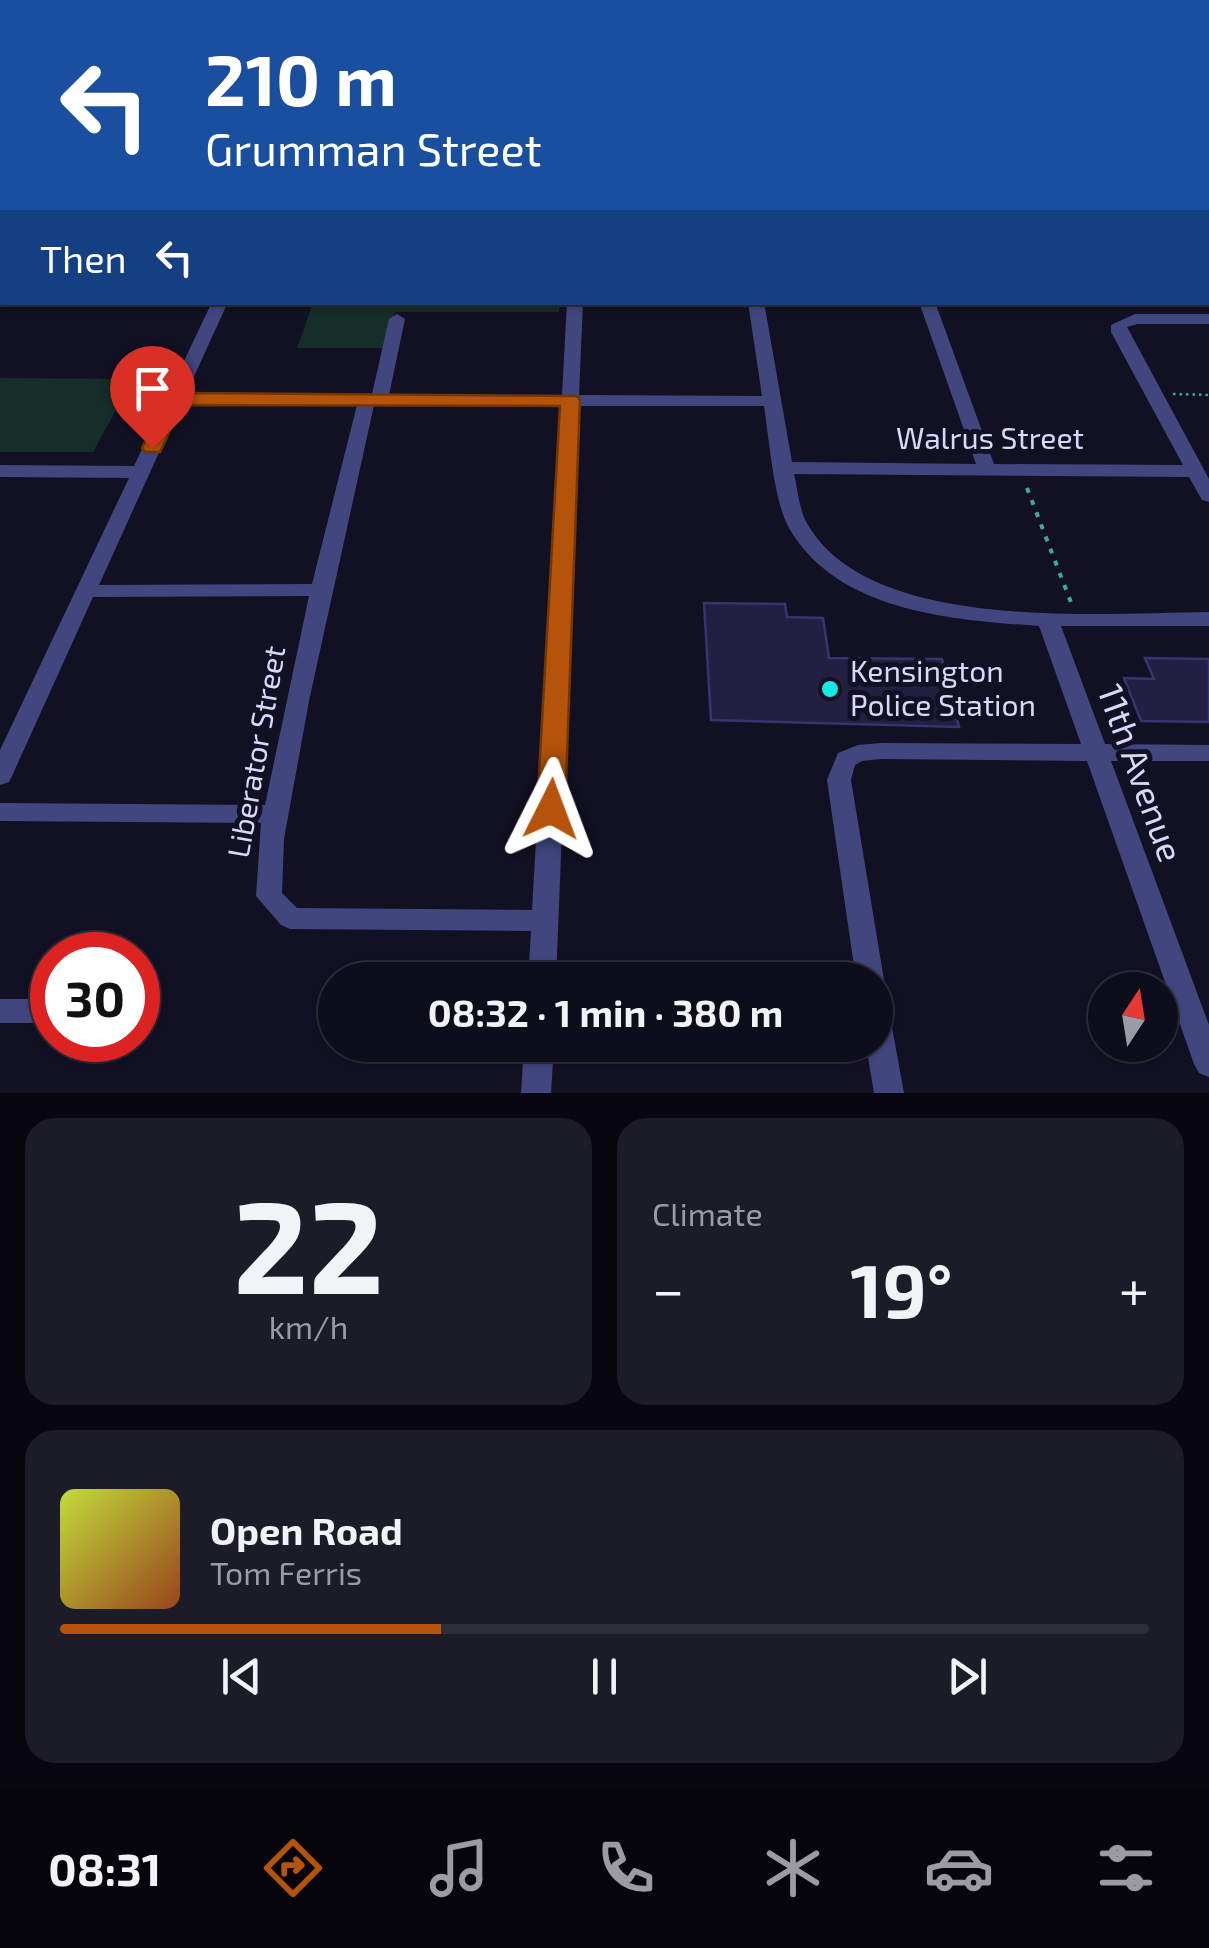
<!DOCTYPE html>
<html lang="en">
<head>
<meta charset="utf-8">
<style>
  :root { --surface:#0e0d1b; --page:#1c1b28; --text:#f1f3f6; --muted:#9b9ca3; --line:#2e2d3a; --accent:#b45309 }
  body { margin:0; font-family:"Exo 2",sans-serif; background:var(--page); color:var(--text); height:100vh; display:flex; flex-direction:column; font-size:38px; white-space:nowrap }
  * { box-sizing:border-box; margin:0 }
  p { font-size:32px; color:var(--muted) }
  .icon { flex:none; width:55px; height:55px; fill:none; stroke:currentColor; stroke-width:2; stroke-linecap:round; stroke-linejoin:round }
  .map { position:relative; height:1093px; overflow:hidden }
  .sheet { display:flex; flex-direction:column; gap:25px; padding:25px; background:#08070f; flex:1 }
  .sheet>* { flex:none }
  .banner { position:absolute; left:0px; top:0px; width:1210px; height:305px; box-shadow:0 2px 8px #0004,0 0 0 2px var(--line); background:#1a4fa0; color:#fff; overflow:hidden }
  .needle { width:65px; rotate:12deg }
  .controls { position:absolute; left:1088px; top:972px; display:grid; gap:20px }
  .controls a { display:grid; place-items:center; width:90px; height:90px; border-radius:50%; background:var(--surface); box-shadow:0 2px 8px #0004,0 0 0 2px var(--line); font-size:50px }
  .speed { position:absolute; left:30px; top:932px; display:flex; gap:20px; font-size:50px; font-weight:700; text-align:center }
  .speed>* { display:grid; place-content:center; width:130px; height:130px; border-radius:50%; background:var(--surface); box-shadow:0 2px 8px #0004,0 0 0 2px var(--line); line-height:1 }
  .speed .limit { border:15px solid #d22; background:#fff; color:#111 }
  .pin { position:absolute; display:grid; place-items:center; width:85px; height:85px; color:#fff; margin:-102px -42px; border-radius:50% 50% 50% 0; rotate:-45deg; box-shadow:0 0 10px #0007 }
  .pin .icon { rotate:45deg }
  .me { position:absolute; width:110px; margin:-55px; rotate:3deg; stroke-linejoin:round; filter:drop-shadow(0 0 8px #0008) }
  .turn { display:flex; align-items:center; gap:35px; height:210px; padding:0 40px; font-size:45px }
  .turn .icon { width:130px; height:130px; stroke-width:2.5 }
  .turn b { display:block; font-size:70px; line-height:85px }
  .then { display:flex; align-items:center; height:95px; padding:0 40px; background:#0003; gap:20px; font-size:38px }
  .big { font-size:75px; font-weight:700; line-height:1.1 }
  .sheet .tile { flex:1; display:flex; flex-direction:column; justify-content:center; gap:15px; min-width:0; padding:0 35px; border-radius:30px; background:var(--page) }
  .sheet .dial { align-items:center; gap:0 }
  .dial b { font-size:130px; line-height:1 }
  .song { display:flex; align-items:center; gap:30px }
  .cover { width:120px; height:120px; border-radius:15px; background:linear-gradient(135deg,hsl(70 70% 55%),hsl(20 70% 35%)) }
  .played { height:10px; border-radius:5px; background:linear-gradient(90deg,var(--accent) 35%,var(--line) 35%) }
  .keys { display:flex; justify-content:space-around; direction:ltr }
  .heat { display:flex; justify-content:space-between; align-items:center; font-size:55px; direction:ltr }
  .sheet .tiles { flex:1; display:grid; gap:25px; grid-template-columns:1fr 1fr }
  .tile:last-child { grid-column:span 2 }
  .trip { position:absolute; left:318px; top:962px; width:575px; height:100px; border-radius:50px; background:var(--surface); box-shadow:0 2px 8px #0004,0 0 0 2px var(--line); font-weight:700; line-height:100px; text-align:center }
  .menu { display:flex; height:160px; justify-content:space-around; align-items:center; background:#06050b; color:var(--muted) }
  .menu .icon { width:70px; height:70px }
  .menu .on { color:var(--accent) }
  .menu b { font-size:45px; color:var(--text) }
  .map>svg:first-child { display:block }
  .green { fill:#152e2a }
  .building { fill:#221f43; stroke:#38346d; stroke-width:2.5 }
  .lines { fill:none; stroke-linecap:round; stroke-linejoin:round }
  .path-far1 { stroke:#3cac98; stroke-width:2.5; stroke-dasharray:2.5 4; stroke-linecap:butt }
  .path { stroke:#3cac98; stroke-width:4; stroke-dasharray:5 8; stroke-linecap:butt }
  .minor { fill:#41467f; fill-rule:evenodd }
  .highway { fill:#ef5fb5; fill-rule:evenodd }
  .rail-casing { stroke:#18e8e5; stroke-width:6 }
  .rail { stroke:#121124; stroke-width:4; stroke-dasharray:11; stroke-linecap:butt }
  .route { fill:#b45309; stroke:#753606; stroke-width:2.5 }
  .poi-dot { fill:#18e8e5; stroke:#121124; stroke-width:4 }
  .labels { text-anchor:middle; stroke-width:10; stroke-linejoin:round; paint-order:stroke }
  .street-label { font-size:30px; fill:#d8d8fb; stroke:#121124 }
  .poi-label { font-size:30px; fill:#d8d8fb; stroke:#121124; text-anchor:start }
  .near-street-label { font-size:35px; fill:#d8d8fb; stroke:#121124 }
</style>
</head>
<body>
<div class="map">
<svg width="1209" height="1093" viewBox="0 0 1209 1093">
  <rect width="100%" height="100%" fill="#121124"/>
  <path class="green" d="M313,303H560L559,312H395L386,348H297Z
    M0,378L133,379L93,452H0Z"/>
  <path class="building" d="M704,603L785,604L787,617L823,618L829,658L942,659L959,727L711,720Z
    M1145,658L1209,659V722L1141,721L1124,678L1154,679Z"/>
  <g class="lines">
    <path class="path-far1" d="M376,2L389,0
      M1173,394L1209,395"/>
    <path class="path" d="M1027,488L1072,605"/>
    <path class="minor" d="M585,0H595V2H585Z
      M813,0H823V2H813Z
      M1045,0H1056L1057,2H1047Z
      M1173,0H1185L1186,2H1175Z
      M1208,25H1209V33H1208Z
      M1208,89H1209V97L1208,96Z
      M0,102L2,103V109L0,110Z
      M2,159V167L0,168V160Z
      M1208,198H1209V208H1208Z
      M0,236H2V244H0Z
      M1208,240H1209V248H1208Z
      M212,302H228L186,394H372L389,319L397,314L405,319L389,395H562L567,302H583L579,395L762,396L748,302H764L792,462L976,464L919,302H935L994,464L1183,465L1111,332V325L1135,314H1209V324H1137L1127,327L1209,479V502L1202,500L1189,477L794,474C798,490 799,511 808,525C871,633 1100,613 1209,612V626H1061L1105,744L1209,745V761H1111L1209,1025V1077L1199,1073L1194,1064L1087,761L881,759L862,761L855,765L851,780L884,980L875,990V980H856L827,780L838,753L858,745L881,743L1081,744L1039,626C953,620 837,612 789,528C774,502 769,438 764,406H579L556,980H528L531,931L290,929L281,925L256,896L261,823L0,821V803L265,805L309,596L93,597L12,776L9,782L0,785V750L129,478L0,477V465L134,466ZM181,404L357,405L312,584L99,585ZM374,405L561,406L532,910L297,908L282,893L284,839L309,701Z
      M0,999H52V1023H0Z
      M875,999L885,1003L889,1011L904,1093H874L866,1045H875Z
      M524,1045H554L551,1093H521Z"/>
    <path class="highway" d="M0,11H2V21H0Z
      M0,38H2V48H0Z"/>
    <g class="rail-casing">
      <path id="rail" d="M396,2L408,0"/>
    </g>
    <use href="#rail" class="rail"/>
  </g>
  <path class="route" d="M175,393L577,396L580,400L565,809L561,816L551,819L541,816L537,809L560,406L182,405L160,452H145L142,448L165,399Z"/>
  <circle class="poi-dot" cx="830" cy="689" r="10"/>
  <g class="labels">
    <g class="street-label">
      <text x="990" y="449">Walrus Street</text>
      <text transform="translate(257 752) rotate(-80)" y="10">Liberator Street</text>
    </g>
    <g class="poi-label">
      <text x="850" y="682">Kensington<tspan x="850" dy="34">Police Station</tspan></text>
    </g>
    <g class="near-street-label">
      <text transform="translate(1140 773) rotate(70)" y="12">11th Avenue</text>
    </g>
  </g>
</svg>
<div class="controls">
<a><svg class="needle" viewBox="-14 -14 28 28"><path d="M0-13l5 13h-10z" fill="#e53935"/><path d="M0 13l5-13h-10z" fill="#9b9ca3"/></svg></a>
</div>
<div class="speed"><div class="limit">30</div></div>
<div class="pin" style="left:152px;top:448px;background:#d93025"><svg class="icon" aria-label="arrive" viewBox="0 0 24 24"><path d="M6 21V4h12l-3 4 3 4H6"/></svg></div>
<svg class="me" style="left:551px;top:809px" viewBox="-20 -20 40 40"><path d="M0-17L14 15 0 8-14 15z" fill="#b45309" stroke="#fff" stroke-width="4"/></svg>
<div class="trip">08:32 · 1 min · 380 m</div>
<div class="banner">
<div class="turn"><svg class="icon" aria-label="left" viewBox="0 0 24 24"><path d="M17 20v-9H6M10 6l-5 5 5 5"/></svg><div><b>210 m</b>Grumman Street</div></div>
<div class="then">Then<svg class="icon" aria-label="left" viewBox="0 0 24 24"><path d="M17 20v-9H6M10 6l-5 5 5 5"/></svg></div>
</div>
</div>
<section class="sheet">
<div class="tiles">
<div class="tile dial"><b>22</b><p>km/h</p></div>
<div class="tile"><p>Climate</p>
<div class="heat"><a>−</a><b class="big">19°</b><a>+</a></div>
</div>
<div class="tile">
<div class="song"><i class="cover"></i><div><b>Open Road</b><p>Tom Ferris</p></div></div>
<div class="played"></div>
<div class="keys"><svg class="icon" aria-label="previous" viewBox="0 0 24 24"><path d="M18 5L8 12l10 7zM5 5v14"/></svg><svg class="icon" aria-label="pause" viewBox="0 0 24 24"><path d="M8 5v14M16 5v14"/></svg><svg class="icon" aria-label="next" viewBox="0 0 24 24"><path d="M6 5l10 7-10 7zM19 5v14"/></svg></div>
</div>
</div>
</section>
<nav class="menu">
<b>08:31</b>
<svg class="icon on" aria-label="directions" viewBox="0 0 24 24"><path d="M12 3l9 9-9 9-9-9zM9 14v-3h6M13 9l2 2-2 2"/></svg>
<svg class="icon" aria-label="music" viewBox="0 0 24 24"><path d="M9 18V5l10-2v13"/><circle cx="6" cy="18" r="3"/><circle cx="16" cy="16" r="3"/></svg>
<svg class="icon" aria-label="phone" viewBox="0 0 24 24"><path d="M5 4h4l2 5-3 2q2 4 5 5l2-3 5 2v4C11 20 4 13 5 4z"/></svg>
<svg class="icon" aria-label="climate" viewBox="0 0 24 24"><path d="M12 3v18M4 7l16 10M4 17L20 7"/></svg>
<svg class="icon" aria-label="car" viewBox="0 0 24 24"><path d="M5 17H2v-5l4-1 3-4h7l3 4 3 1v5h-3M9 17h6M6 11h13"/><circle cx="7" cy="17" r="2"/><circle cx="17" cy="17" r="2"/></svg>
<svg class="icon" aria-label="filters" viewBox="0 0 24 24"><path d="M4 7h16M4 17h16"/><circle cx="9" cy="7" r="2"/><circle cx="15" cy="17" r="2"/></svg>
</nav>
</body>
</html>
